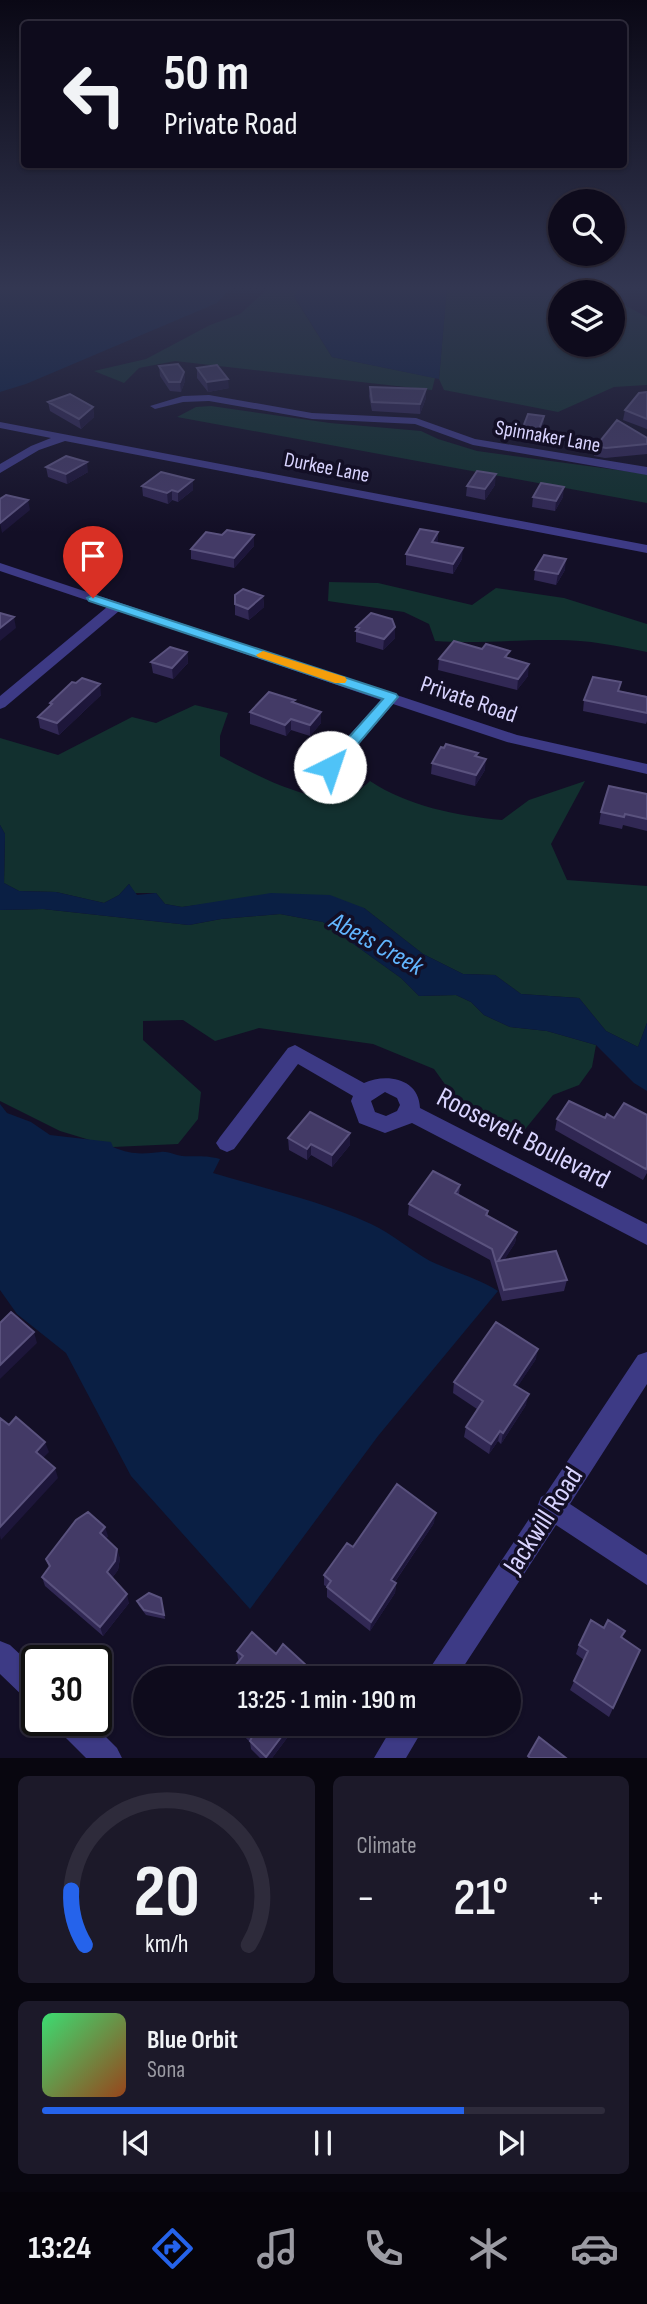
<!DOCTYPE html>
<html lang="en">
<head>
<meta charset="utf-8">
<style>
  :root { --surface:#0e0b1c; --page:#1c1929; --text:#f1f3f6; --muted:#9b9ba3; --line:#2e2b3b; --accent:#2563eb }
  body { margin:0; font-family:"Sofia Sans Condensed",sans-serif; background:var(--page); color:var(--text); height:100vh; display:flex; flex-direction:column; font-size:26px; white-space:nowrap }
  * { box-sizing:border-box; margin:0 }
  p { font-size:23px; color:var(--muted) }
  .icon { flex:none; width:38px; height:38px; fill:none; stroke:currentColor; stroke-width:2; stroke-linecap:round; stroke-linejoin:round }
  .map { position:relative; height:1758px; overflow:hidden }
  .sheet { display:flex; flex-direction:column; gap:18px; padding:18px; background:#08060f; flex:1 }
  .sheet>* { flex:none }
  .banner { position:absolute; left:21px; top:21px; width:606px; height:147px; border-radius:7px; box-shadow:0 2px 5px #0004,0 0 0 2px var(--line); background:#0e0b1c; color:var(--text); overflow:hidden }
  .tools { position:absolute; left:548px; top:189px; display:grid; gap:14px }
  .tools a { display:grid; place-items:center; width:77px; height:77px; border-radius:50%; background:var(--surface); box-shadow:0 2px 5px #0004,0 0 0 2px var(--line); font-size:35px }
  .speed { position:absolute; left:21px; top:1645px; display:flex; gap:14px; font-size:35px; font-weight:700; text-align:center }
  .speed>* { display:grid; place-content:center; width:91px; height:91px; border-radius:50%; background:var(--surface); box-shadow:0 2px 5px #0004,0 0 0 2px var(--line); line-height:1 }
  .speed .limit { border:4px solid #111; border-radius:10px; background:#fff; color:#111 }
  .pin { position:absolute; display:grid; place-items:center; width:60px; height:60px; color:#fff; margin:-72px -30px; border-radius:50% 50% 50% 0; rotate:-45deg; box-shadow:0 0 7px #0007 }
  .pin .icon { rotate:45deg }
  .me { position:absolute; width:77px; margin:-38px; rotate:41deg; stroke-linejoin:round; filter:drop-shadow(0 0 5px #0008) }
  .turn { display:flex; align-items:center; gap:24px; height:147px; padding:0 28px; font-size:32px }
  .turn .icon { width:91px; height:91px; stroke-width:2.5 }
  .turn b { display:block; font-size:49px; line-height:60px }
  .big { font-size:52px; font-weight:600; line-height:1.1 }
  .sheet .widget { flex:1; display:flex; flex-direction:column; justify-content:center; gap:10px; min-width:0; padding:0 24px; border-radius:10px; background:var(--page) }
  .sheet .dial { align-items:center; gap:0 }
  .dial svg { height:182px; overflow:visible; fill:none; stroke:var(--line); stroke-width:7; stroke-linecap:round; text-anchor:middle }
  .dial text { fill:var(--text); stroke:none }
  .song { display:flex; align-items:center; gap:21px }
  .cover { width:84px; height:84px; border-radius:10px; background:linear-gradient(135deg,hsl(140 70% 55%),hsl(20 70% 35%)) }
  .played { height:7px; border-radius:4px; background:linear-gradient(90deg,var(--accent) 75%,var(--line) 75%) }
  .keys { display:flex; justify-content:space-around; direction:ltr }
  .heat { display:flex; justify-content:space-between; align-items:center; font-size:38px; direction:ltr }
  .sheet .tiles { flex:1; display:grid; gap:18px; grid-template-columns:1fr 1fr }
  .widget:last-child { grid-column:span 2 }
  .trip { position:absolute; left:133px; top:1666px; width:388px; height:70px; border-radius:35px; background:var(--surface); box-shadow:0 2px 5px #0004,0 0 0 2px var(--line); font-weight:600; line-height:70px; text-align:center }
  .tab-bar { display:flex; height:112px; justify-content:space-around; align-items:center; background:#06040b; color:var(--muted) }
  .tab-bar .icon { width:49px; height:49px }
  .tab-bar .on { color:var(--accent) }
  .tab-bar b { font-size:32px; color:var(--text) }
  .map>svg:first-child { display:block }
  .green { fill:#12302f }
  .water { fill:#0a1f44 }
  .lines { fill:none; stroke-linecap:round; stroke-linejoin:round }
  .minor { fill:#3d3a85; fill-rule:evenodd }
  .wall { fill:#312854 }
  .shaded-wall { fill:#1d163a }
  .building { fill:#433a66; stroke:#5a527e; stroke-width:2 }
  .route { fill:#4fc3f7; stroke:#337fa1; stroke-width:2 }
  .slow { fill:#f59e0b }
  .labels { text-anchor:middle; stroke-width:7; stroke-linejoin:round; paint-order:stroke }
  .far-street-label { font-size:21px; fill:#d9d4ff; stroke:#130f26 }
  .street-label { font-size:24px; fill:#d9d4ff; stroke:#130f26 }
  .water-label { font-size:26px; font-style:italic; fill:#62b6ff; stroke:#130f26 }
  .near-street-label { font-size:28px; fill:#d9d4ff; stroke:#130f26 }
</style>
</head>
<body>
<div class="map">
<svg width="647" height="1758" viewBox="0 0 647 1758">
  <rect width="100%" height="100%" fill="#130f26"/>
  <path class="green" d="M270,287H300L294,297L332,357L435,378L432,390L175,361L139,368L124,383L94,371L146,359L210,325L240,314Z
    M447,287H598L604,292H560V345H612L613,299L647,317V385L614,387L558,412L444,390L439,379Z
    M211,406L330,423L421,431L438,439L477,451L647,474V503L177,417L196,407Z
    M329,582L378,583L472,605L496,588L564,598L647,624V652C615,645 583,639 550,640C511,640 474,644 435,641L429,624L404,612L328,601Z
    M195,705L228,713L220,736V756C253,773 315,809 353,794C359,792 365,785 370,781C407,806 458,816 502,820L529,800L585,781L551,844L567,880L647,886V1023L638,1047L606,1031L579,998L521,994L495,975L463,974L423,954L364,908L205,904L182,907L165,904L156,893H135L129,884L119,895L104,903L56,892L19,891L4,883L5,834L0,825V738L58,755L132,717L156,723Z
    M43,909L189,925L221,919L280,914L323,922L401,978L419,996L456,995L471,1002L484,1015L510,1027L547,1031L596,1045L592,1067L579,1085L553,1095L522,1133L484,1118L452,1094L434,1069L373,1044L259,1028L215,1041L183,1020L143,1021V1040L201,1092L198,1119L178,1144L113,1147L60,1131L0,1101V910Z"/>
  <path class="water" d="M0,287H232L217,303L26,384L0,392Z
    M300,287H447L439,379L332,357L294,296Z
    M0,825L5,834L4,883L19,891L56,892L104,903L119,895L129,884L137,895L156,893L165,904L182,907L271,893L330,895L364,908L423,954L463,974L495,975L521,994L579,998L606,1031L638,1047L647,1023V1091L634,1083L596,1045L547,1031L510,1027L484,1015L471,1002L456,995L419,996L401,978L323,922L280,914L221,919L189,925L43,909L0,910Z
    M0,1104L7,1113L31,1122L50,1135L111,1142L113,1147C132,1155 142,1154 161,1152C167,1151 175,1155 182,1156C197,1157 205,1155 220,1159L213,1173C266,1189 321,1201 371,1224C391,1233 410,1250 430,1261C453,1272 476,1277 498,1291L378,1436L250,1609L131,1476L66,1353L17,1314L0,1290Z"/>
  <g class="lines">
    <path class="minor" d="M209,395L312,413L416,418L475,439L647,467V475L473,445L415,424L312,419L209,401L183,402L155,409L150,406L183,396Z
      M0,422L647,545V553L65,441L39,450L0,473V464L31,446L51,438L0,428Z
      M0,563L517,735L647,764V774L507,742L393,704L336,771H324L322,767L324,763L381,700L119,611L5,707L0,709V696L107,607L0,571Z
      M295,1045L364,1083C386,1073 419,1078 420,1108L647,1224V1245L412,1123L385,1133L359,1123L351,1101L353,1096L298,1064L234,1149L227,1152L220,1149L216,1143L220,1137L288,1048ZM385,1092L397,1098L400,1105L397,1111L386,1116L375,1112L371,1101Z
      M647,1352V1384L570,1504L647,1555V1585L556,1525L456,1678H426L430,1668L537,1507L541,1497L545,1495L638,1355Z
      M0,1641L10,1645L37,1670V1704L27,1700L0,1674Z
      M54,1720H89L117,1748L122,1758H86L58,1730Z
      M394,1724H426L406,1758H374Z"/>
  </g>
  <path class="wall" d="M159,366L184,372L185,381L181,392L170,391L160,376Z
    M197,368L229,388L208,392L197,378Z
    M370,387L426,398L420,414L372,411L369,396Z
    M647,392V429L623,420L625,410Z
    M48,402L93,407L94,417L81,429L50,411Z
    M544,416L543,426L537,442L521,440L522,430Z
    M647,438V454L605,458L594,456L596,446Z
    M46,467L88,472L67,484L48,477Z
    M193,480V490L178,502L172,500L168,504L143,496L142,486Z
    M495,485L485,500L466,496L467,486Z
    M533,497H563L555,511L532,507Z
    M254,535V546L234,568L191,559V549Z
    M438,543L462,559L453,574L406,565V554Z
    M535,570H565L556,585L534,580Z
    M235,595L263,596L264,607L249,620L235,615Z
    M356,627H395V638L383,650L356,642Z
    M187,652L188,663L173,679L153,673L151,662Z
    M439,659H509L528,676L517,690L438,670Z
    M76,683L101,695L59,735L40,728L38,717L50,706V703Z
    M619,691L647,696V721L646,724L583,711L584,700Z
    M295,703L321,723L310,736L291,730L286,736L250,724V712Z
    M478,753L477,757L485,770L475,786L431,774L432,763Z
    M647,794V831L623,825L622,829L599,824L601,812Z
    M647,1115V1173L643,1180L555,1130L557,1119L605,1118Z
    M288,1138L350,1145L332,1167L311,1155L307,1160L289,1150Z
    M460,1185L459,1195L488,1211V1216L517,1232L515,1243L504,1260L567,1280L564,1291L502,1301L490,1260L408,1215L409,1204Z
    M536,1359L517,1387L526,1405L501,1444L498,1441L489,1454L464,1437L466,1427L477,1409L453,1393L454,1382Z
    M434,1523L395,1582L396,1583L395,1593L370,1631L327,1597V1587L324,1585V1575L353,1547Z
    M108,1536L106,1539L120,1558L118,1570L112,1578L129,1603L103,1636L45,1586L42,1577L49,1567L46,1559Z
    M161,1598L165,1619L146,1615L139,1606L137,1601Z
    M604,1628L625,1631L622,1638L640,1650L609,1717L570,1690L584,1660L576,1654L579,1645Z
    M237,1651L276,1654L319,1678H232L231,1671L239,1661L238,1659Z
    M231,1724H295L296,1726L272,1758H260L251,1749L250,1742Z"/>
  <path class="shaded-wall" d="M184,372L185,381L181,392L180,382Z
    M228,379L229,388L208,392L207,382Z
    M426,389V398L420,414V404Z
    M93,407L94,417L81,429L79,419Z
    M544,416L543,426L537,442L538,432Z
    M87,462L88,472L67,484L66,474Z
    M496,474L495,485L485,500V489Z
    M193,480V490L178,502V492Z
    M564,487L563,497L555,511L556,501Z
    M172,490V500L168,504L167,493Z
    M28,500L30,510L2,533L0,523Z
    M438,532V543L432,542Z
    M254,535V546L234,568V558Z
    M463,548L462,559L453,574V564Z
    M566,559L565,570L556,585L558,574Z
    M263,596L264,607L249,620L248,609Z
    M14,617L16,628L0,641V628Z
    M395,627V638L383,650L384,639Z
    M187,652L188,663L173,679L172,668Z
    M529,664L528,676L517,690L518,679Z
    M100,684L101,695L59,735L57,723Z
    M321,712V723L310,736V725Z
    M291,719V730L286,736L285,725Z
    M486,759L485,770L475,786L476,775Z
    M350,1133V1145L332,1167V1155Z
    M311,1144V1155L307,1160V1149Z
    M517,1232L515,1243L498,1270V1261Z
    M34,1332L37,1343L0,1379V1365Z
    M538,1349L536,1359L512,1395L514,1385Z
    M529,1394L526,1405L501,1444L503,1433Z
    M500,1431L498,1441L489,1454L491,1444Z
    M45,1442L49,1452L39,1462L36,1452Z
    M55,1468L58,1478L1,1540L0,1536V1527Z
    M436,1513L434,1523L390,1589L391,1580Z
    M105,1527L108,1536L103,1543L100,1533Z
    M117,1549L120,1558L118,1570L109,1582L107,1572Z
    M396,1583L395,1593L370,1631L371,1622Z
    M127,1594L129,1603L103,1636L100,1627Z
    M291,1724H295L296,1726L272,1758H267Z"/>
  <path class="building" d="M178,364L184,372L180,382H169L159,366Z
    M217,365L228,379L207,382L197,368Z
    M370,387L426,389L420,404L372,402Z
    M647,392V419L625,410L639,393Z
    M70,394L93,407L79,419L48,402Z
    M528,414L544,416L538,432L522,430Z
    M617,420L647,438V444L606,448L596,446Z
    M66,456L87,462L66,474L46,467Z
    M477,471L496,474L485,489L467,486Z
    M161,472L193,480L178,492L172,490L167,493L142,486Z
    M541,483L564,487L556,501L533,497Z
    M6,495L28,500L0,523V499Z
    M420,529L438,532L432,542L463,548L453,564L406,554Z
    M227,530L254,535L234,558L191,549L206,532L222,535Z
    M544,555L566,559L558,574L535,570Z
    M243,589L263,596L248,609L235,604V595Z
    M0,613L14,617L0,628Z
    M371,613L392,619L395,627L384,639L356,631L359,628L356,627Z
    M454,641L482,649L486,644L510,651L505,657L529,664L518,679L439,659Z
    M170,647L187,652L172,668L151,662Z
    M593,677L621,682L618,691L647,697V713L584,700Z
    M82,678L100,684L57,723L38,717L52,704L50,703L72,682L76,683Z
    M269,692L295,700L292,702L321,712L310,725L291,719L285,725L250,712Z
    M446,744L478,753L475,756L486,759L476,775L432,763L441,747L444,748Z
    M609,786L647,794V819L625,814L624,817L601,812Z
    M569,1101L605,1118L607,1114L614,1118L624,1103L647,1115V1167L646,1169L557,1119Z
    M310,1112L350,1133L332,1155L311,1144L307,1149L288,1138Z
    M433,1171L460,1185L455,1193L488,1211L486,1215L517,1232L498,1261L556,1251L567,1280L504,1290L492,1249L409,1204Z
    M11,1312L34,1332L0,1365V1323Z
    M496,1322L538,1349L514,1385L529,1394L503,1433L500,1431L491,1444L466,1427L483,1401L454,1382Z
    M16,1417L45,1442L36,1452L55,1468L0,1527V1418L9,1425Z
    M397,1484L436,1513L391,1580L396,1583L371,1622L327,1587L331,1581L324,1575L347,1543L353,1547Z
    M88,1512L105,1527L100,1533L117,1549L115,1561L107,1572L127,1594L100,1627L42,1577L50,1566L46,1559L76,1520Z
    M149,1593L161,1598L164,1615L144,1610L137,1601Z
    M591,1620L604,1628L608,1620L625,1631L621,1637L640,1650L613,1708L574,1681L588,1651L579,1645Z
    M252,1632L276,1654L283,1644L319,1677L318,1678H238L231,1671L243,1656L237,1651Z
    M238,1724H291L266,1757L250,1741L252,1737Z
    M539,1737L566,1758H530L528,1756Z"/>
  <linearGradient id="sky" x2="0" y2="1"><stop stop-color="#0a0815"/><stop offset="0.54" stop-color="#333752"/><stop offset="1" stop-color="#333752" stop-opacity="0"/></linearGradient>
  <rect width="647" height="533" fill="url(#sky)"/>
  <path class="route" d="M93,595L396,694L398,697L335,771H325L322,767L325,764L383,699L89,601L87,598Z"/>
  <path class="slow" d="M263,651L345,677L347,680L345,683H335L258,657L256,655Z"/>
  <g class="labels">
    <g class="far-street-label">
      <text transform="translate(548 436) rotate(10)" y="7">Spinnaker Lane</text>
      <text transform="translate(327 467) rotate(11)" y="7">Durkee Lane</text>
    </g>
    <g class="street-label">
      <text transform="translate(469 699) rotate(19)" y="8">Private Road</text>
    </g>
    <g class="water-label">
      <text transform="translate(377 943) rotate(29)" y="9">Abets Creek</text>
    </g>
    <g class="near-street-label">
      <text transform="translate(524 1137) rotate(27)" y="10">Roosevelt Boulevard</text>
      <text transform="translate(542 1520) rotate(-57)" y="10">Jackwill Road</text>
    </g>
  </g>
</svg>
<div class="tools">
<a><svg class="icon" aria-label="search" viewBox="0 0 24 24"><circle cx="10" cy="10" r="6"/><path d="M15 15l6 6"/></svg></a>
<a><svg class="icon" aria-label="layers" viewBox="0 0 24 24"><path d="M12 4l9 5-9 5-9-5zM3 14l9 5 9-5"/></svg></a>
</div>
<div class="speed"><div class="limit">30</div></div>
<div class="pin" style="left:93px;top:598px;background:#d93025"><svg class="icon" aria-label="arrive" viewBox="0 0 24 24"><path d="M6 21V4h12l-3 4 3 4H6"/></svg></div>
<svg class="me" style="left:330px;top:767px" viewBox="-20 -20 40 40"><circle r="19" fill="#fff"/><path d="M0-13L10 11 0 6-10 11z" fill="#4fc3f7"/></svg>
<div class="trip">13:25 · 1 min · 190 m</div>
<div class="banner">
<div class="turn"><svg class="icon" aria-label="left" viewBox="0 0 24 24"><path d="M17 20v-9H6M10 6l-5 5 5 5"/></svg><div><b>50 m</b>Private Road</div></div>
</div>
</div>
<section class="sheet">
<div class="tiles">
<div class="widget dial"><svg viewBox="0 0 100 80">
<path d="M14 69A42 42 0 1 1 86 69"/>
<path d="M14 69A42 42 0 0 1 8 45" stroke="#2563eb"/>
<text x="50" y="56" font-size="32" font-weight="700">20</text>
<text x="50" y="72" font-size="11">km/h</text>
</svg></div>
<div class="widget"><p>Climate</p>
<div class="heat"><a>−</a><b class="big">21°</b><a>+</a></div>
</div>
<div class="widget">
<div class="song"><i class="cover"></i><div><b>Blue Orbit</b><p>Sona</p></div></div>
<div class="played"></div>
<div class="keys"><svg class="icon" aria-label="previous" viewBox="0 0 24 24"><path d="M18 5L8 12l10 7zM5 5v14"/></svg><svg class="icon" aria-label="pause" viewBox="0 0 24 24"><path d="M8 5v14M16 5v14"/></svg><svg class="icon" aria-label="next" viewBox="0 0 24 24"><path d="M6 5l10 7-10 7zM19 5v14"/></svg></div>
</div>
</div>
</section>
<nav class="tab-bar">
<b>13:24</b>
<svg class="icon on" aria-label="directions" viewBox="0 0 24 24"><path d="M12 3l9 9-9 9-9-9zM9 14v-3h6M13 9l2 2-2 2"/></svg>
<svg class="icon" aria-label="music" viewBox="0 0 24 24"><path d="M9 18V5l10-2v13"/><circle cx="6" cy="18" r="3"/><circle cx="16" cy="16" r="3"/></svg>
<svg class="icon" aria-label="phone" viewBox="0 0 24 24"><path d="M5 4h4l2 5-3 2q2 4 5 5l2-3 5 2v4C11 20 4 13 5 4z"/></svg>
<svg class="icon" aria-label="climate" viewBox="0 0 24 24"><path d="M12 3v18M4 7l16 10M4 17L20 7"/></svg>
<svg class="icon" aria-label="car" viewBox="0 0 24 24"><path d="M5 17H2v-5l4-1 3-4h7l3 4 3 1v5h-3M9 17h6M6 11h13"/><circle cx="7" cy="17" r="2"/><circle cx="17" cy="17" r="2"/></svg>
</nav>
</body>
</html>
